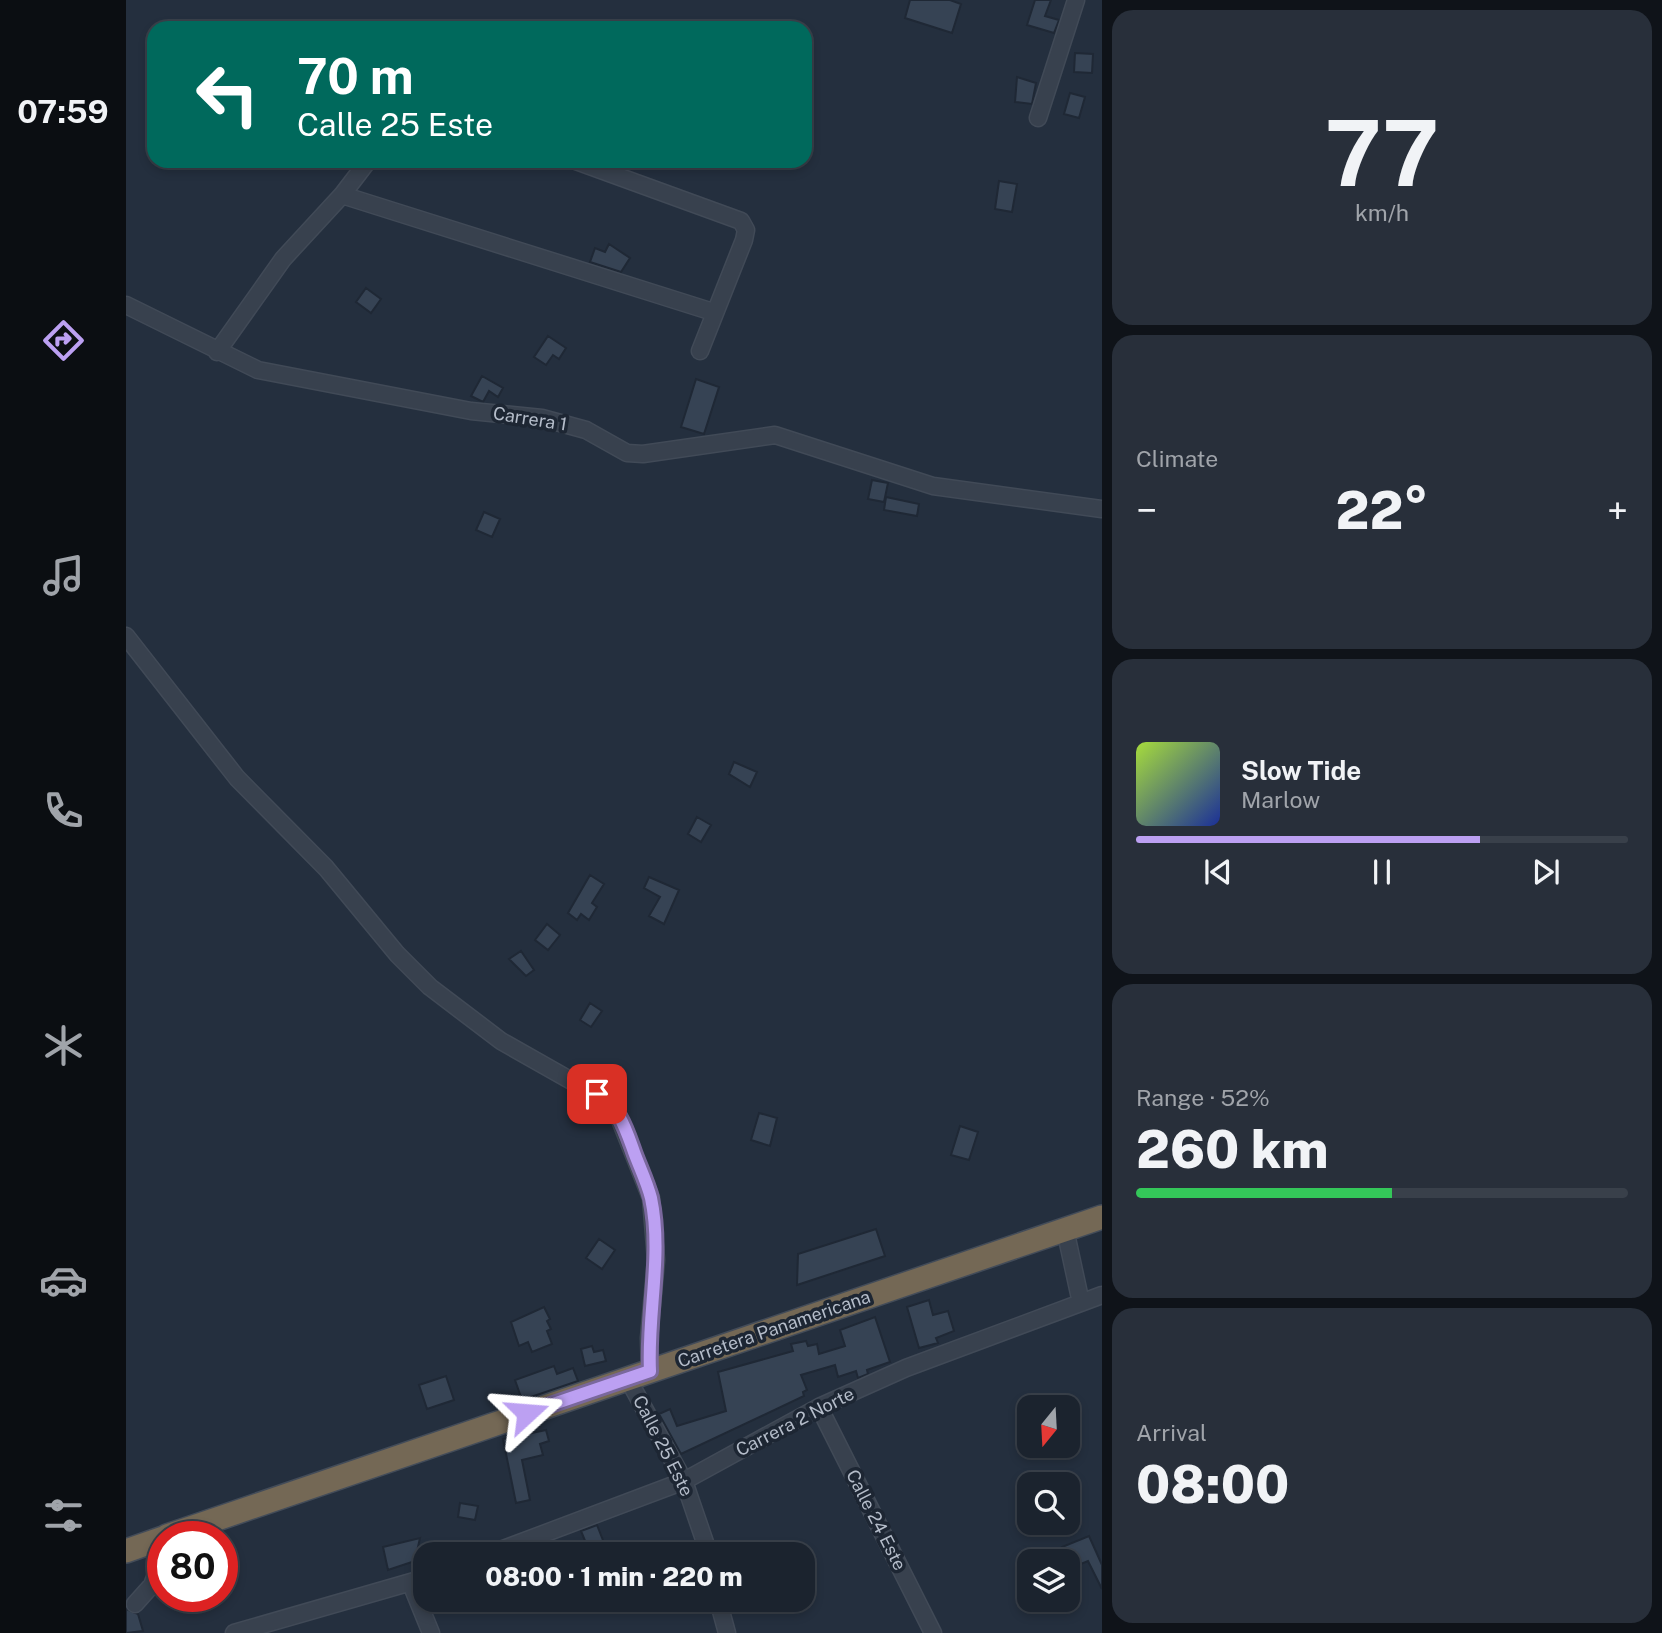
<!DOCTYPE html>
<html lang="en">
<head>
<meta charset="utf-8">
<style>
  :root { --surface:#1b232e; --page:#282f3a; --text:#f1f3f6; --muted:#a0a4aa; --line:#39404a; --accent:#bca0f2 }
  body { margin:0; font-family:"Public Sans",sans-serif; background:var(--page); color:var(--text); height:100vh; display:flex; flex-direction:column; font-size:26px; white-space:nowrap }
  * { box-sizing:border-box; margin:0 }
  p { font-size:23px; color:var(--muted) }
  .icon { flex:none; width:38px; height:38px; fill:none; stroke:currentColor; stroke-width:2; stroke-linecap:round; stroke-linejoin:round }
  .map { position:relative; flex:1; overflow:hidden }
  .panel { display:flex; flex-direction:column; gap:10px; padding:10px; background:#0f1319; width:560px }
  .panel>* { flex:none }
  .banner { position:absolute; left:21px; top:21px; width:665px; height:147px; border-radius:21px; box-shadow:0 4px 10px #0003,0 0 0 2px var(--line); background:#00695c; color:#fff; overflow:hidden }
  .needle { width:46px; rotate:198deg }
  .buttons { position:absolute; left:891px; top:1395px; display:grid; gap:14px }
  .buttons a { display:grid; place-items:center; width:63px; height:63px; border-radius:14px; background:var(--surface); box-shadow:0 4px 10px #0003,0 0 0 2px var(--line); font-size:35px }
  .speed { position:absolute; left:21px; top:1521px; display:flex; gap:14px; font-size:35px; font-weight:700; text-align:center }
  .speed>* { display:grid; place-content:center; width:91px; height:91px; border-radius:50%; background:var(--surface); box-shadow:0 4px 10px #0003,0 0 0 2px var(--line); line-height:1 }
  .speed .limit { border:10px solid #d22; background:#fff; color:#111 }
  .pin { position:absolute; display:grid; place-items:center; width:60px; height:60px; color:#fff; margin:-30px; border-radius:14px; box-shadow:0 4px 10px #0006 }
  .me { position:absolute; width:77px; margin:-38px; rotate:71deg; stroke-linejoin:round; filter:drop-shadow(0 0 5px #0008) }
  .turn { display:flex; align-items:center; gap:24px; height:147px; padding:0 35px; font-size:32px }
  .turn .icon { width:91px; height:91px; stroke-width:2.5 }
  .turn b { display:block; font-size:49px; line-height:60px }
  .big { font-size:52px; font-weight:800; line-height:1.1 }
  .panel .widget { flex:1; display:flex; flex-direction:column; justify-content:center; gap:10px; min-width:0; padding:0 24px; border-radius:21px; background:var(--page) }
  .panel .dial { align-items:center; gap:0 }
  .dial b { font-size:91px; line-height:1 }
  .song { display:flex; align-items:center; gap:21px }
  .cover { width:84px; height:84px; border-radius:10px; background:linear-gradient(135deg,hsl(80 70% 55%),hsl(230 70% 35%)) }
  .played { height:7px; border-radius:4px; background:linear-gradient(90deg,var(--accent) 70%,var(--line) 70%) }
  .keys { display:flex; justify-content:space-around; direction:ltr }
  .heat { display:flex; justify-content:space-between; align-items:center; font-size:38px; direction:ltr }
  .charge { height:10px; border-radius:5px; background:linear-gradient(90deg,#34c759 52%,var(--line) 0) }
  .trip { position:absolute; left:287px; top:1542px; width:402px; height:70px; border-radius:21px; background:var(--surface); box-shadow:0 4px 10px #0003,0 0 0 2px var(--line); font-weight:800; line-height:70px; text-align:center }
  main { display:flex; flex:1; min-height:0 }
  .tab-bar { display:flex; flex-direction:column; width:126px; justify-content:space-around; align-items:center; background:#0b0e12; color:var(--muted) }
  .tab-bar .icon { width:49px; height:49px }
  .tab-bar .active { color:var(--accent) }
  .tab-bar b { font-size:32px; color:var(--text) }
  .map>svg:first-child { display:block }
  .building { fill:#364354; stroke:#1f2835; stroke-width:2 }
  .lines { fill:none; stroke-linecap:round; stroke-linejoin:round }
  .minor-casing { stroke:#414a57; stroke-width:19 }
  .highway-casing { stroke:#434c59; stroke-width:26 }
  .minor { stroke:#38414e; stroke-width:16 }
  .highway { stroke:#746855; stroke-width:23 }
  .route-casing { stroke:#7a689d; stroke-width:18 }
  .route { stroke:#bca0f2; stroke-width:12 }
  .labels { text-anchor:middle; stroke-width:7; stroke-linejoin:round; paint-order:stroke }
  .street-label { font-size:18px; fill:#b4bcc9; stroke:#1d2633 }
</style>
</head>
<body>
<main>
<nav class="tab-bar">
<b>07:59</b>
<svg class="icon active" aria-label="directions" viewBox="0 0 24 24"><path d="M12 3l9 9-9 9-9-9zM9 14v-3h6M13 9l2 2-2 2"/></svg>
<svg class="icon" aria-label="music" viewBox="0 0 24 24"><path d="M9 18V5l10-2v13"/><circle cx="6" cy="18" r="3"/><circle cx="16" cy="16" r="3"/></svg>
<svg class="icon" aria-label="phone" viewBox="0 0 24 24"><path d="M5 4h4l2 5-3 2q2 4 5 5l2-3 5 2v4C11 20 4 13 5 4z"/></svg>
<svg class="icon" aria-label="climate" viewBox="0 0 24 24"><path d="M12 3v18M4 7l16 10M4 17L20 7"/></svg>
<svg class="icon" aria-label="car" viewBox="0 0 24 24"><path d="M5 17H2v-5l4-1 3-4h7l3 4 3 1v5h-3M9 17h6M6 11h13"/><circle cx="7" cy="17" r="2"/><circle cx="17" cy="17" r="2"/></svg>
<svg class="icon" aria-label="filters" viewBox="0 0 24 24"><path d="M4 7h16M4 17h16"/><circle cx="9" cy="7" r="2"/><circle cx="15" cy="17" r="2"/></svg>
</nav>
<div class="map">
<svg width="976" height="1633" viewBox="0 0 976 1633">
  <rect width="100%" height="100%" fill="#242f3e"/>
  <path class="building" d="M784,0H824L835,4L826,33L779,18Z
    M909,0H925L919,16L933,20L928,33L901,25Z
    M949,53L967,54L966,73L948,72Z
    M891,77L910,83L906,104L889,102Z
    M944,93L959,97L953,118L938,114Z
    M873,181L891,184L886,212L869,209Z
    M483,244L504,258L495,272L464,262L469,248L479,252Z
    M240,288L255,299L245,313L230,302Z
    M422,336L440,348L433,359L427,355L420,365L408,357Z
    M356,376L377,388L372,397L363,391L357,402L345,396Z
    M570,379L593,387L578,434L555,427Z
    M746,480L762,483L758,502L742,499Z
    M760,497L793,504L791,516L758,510Z
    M358,512L374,519L366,537L350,530Z
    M608,762L631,772L624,787L603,774Z
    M571,817L585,825L575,842L562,834Z
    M464,875L478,884L466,903L471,907L463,920L455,914L451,920L442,913Z
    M523,877L553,890L538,924L523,916L534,897L518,888Z
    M421,924L434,935L422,950L409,940Z
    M395,951L408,970L400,976L383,959Z
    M464,1003L476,1011L465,1027L454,1020Z
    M633,1113L651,1118L644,1146L625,1140Z
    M834,1126L852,1132L843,1160L825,1155Z
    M750,1229L759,1256L671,1285L672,1254Z
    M473,1239L489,1250L476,1269L460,1258Z
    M803,1300L807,1315L822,1311L828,1331L810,1338L812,1343L793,1348L781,1307Z
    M418,1307L424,1319L421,1321L425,1329L421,1331L426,1344L406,1352L402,1342L393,1346L385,1322Z
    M749,1317L764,1362L741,1370L742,1374L732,1378L730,1371L712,1377L709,1365L675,1375L681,1390L677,1392L678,1396L555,1454L533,1414L544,1409L551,1426L600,1411L592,1372L667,1351L665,1344L680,1341L682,1346L691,1344L693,1354L719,1346L714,1330Z
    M466,1346L468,1352L477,1350L480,1361L459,1366L455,1349Z
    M428,1366L431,1374L447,1368L452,1381L396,1400L389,1380Z
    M320,1376L328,1400L301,1409L293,1385Z
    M420,1430L423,1441L414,1444L417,1455L396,1460L404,1500L390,1503L377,1439Z
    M334,1503L352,1506L349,1520L332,1517Z
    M471,1525L480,1548L464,1553L455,1531Z
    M963,1536L976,1565V1589L962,1561L945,1568L936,1547Z
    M294,1538L292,1547L299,1546V1556H290L289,1561L262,1570L257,1547Z
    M0,1609L12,1614L17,1631L0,1633Z"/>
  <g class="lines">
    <g class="minor-casing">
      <path id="minor" d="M912,118L950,0
        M450,161L615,221L620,230L618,240L574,351
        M216,195L587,312
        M0,305L132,370L345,411L416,418L460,430L501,453L517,454L649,435L807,486L976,509
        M91,352L157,259L216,195L242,161
        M0,636L111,778L200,868L271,954L304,987L375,1041L488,1105L525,1198L530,1260L523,1338L524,1371
        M939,1229L955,1303
        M502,1379L558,1481L583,1554
        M693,1407L807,1633
        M364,1554L558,1481L693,1407L780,1368L976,1295
        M285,1584L305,1633
        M592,1600L601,1633
        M9,1604L26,1585L37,1556
        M108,1633L299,1578"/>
    </g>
    <g class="highway-casing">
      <path id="highway" d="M41,1536L976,1217
        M0,1551L37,1538"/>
    </g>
    <use href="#minor" class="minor"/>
    <use href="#highway" class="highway"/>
  </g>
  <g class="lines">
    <g class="route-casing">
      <path id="route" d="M401,1413L524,1371C521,1314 537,1255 525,1198C521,1182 513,1166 508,1152C499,1127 494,1109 471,1094"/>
    </g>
    <use href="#route" class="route"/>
  </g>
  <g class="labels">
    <g class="street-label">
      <text transform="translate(404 419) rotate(9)" y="6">Carrera 1</text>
      <text transform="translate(648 1329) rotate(-19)" y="6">Carretera Panamericana</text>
      <text transform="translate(669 1422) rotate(-27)" y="6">Carrera 2 Norte</text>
      <text transform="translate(537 1446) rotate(63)" y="6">Calle 25 Este</text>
      <text transform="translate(750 1520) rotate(63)" y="6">Calle 24 Este</text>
    </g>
  </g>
</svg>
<div class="buttons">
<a><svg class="needle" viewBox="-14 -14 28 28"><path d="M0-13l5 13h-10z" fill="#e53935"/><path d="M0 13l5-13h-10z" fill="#a0a4aa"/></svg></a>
<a><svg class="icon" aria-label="search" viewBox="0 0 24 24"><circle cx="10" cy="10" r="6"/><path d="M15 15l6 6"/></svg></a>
<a><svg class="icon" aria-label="layers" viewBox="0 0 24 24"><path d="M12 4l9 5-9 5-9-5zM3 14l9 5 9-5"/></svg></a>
</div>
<div class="speed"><div class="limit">80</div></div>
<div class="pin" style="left:471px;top:1094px;background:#d93025"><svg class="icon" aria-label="arrive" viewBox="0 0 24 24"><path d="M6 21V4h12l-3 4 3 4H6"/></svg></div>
<svg class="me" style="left:401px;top:1413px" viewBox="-20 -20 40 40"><path d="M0-17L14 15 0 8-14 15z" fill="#bca0f2" stroke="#fff" stroke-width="4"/></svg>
<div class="trip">08:00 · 1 min · 220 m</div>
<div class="banner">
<div class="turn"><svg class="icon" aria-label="left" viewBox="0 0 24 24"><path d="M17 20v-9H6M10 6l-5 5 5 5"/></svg><div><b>70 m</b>Calle 25 Este</div></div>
</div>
</div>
<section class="panel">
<div class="widget dial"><b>77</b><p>km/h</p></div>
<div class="widget"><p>Climate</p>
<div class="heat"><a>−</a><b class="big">22°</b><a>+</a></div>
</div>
<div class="widget">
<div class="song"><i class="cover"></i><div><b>Slow Tide</b><p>Marlow</p></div></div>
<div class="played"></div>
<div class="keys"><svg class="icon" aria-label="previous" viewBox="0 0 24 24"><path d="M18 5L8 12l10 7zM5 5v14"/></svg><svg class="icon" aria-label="pause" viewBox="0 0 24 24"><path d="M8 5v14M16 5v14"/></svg><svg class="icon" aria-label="next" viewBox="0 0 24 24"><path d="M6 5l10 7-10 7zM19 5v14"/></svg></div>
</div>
<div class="widget"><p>Range · 52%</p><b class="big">260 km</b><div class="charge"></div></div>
<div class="widget"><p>Arrival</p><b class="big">08:00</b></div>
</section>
</main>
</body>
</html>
